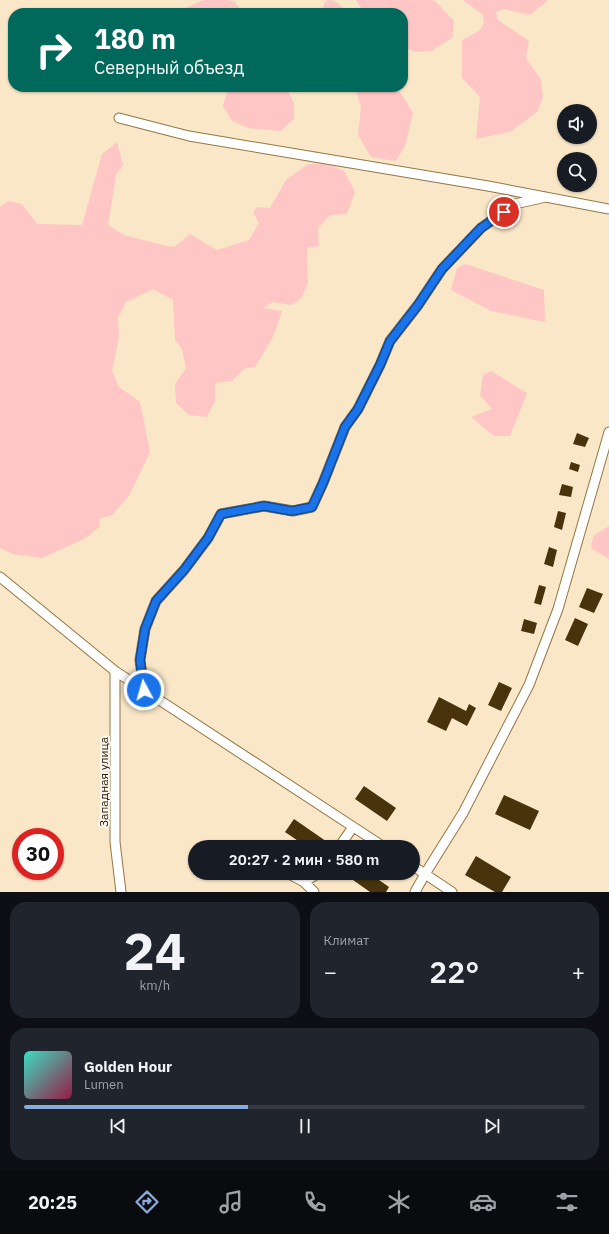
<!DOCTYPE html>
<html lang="ru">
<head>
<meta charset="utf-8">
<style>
  :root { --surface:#171b24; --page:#20242c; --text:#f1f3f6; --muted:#9ea1a6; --line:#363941; --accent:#87abdc }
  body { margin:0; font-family:"IBM Plex Sans",sans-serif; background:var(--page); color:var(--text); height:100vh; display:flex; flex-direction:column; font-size:15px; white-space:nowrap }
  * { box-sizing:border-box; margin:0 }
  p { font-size:13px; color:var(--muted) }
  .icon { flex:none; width:22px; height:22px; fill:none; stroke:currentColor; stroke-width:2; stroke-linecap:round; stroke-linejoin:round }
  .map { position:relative; height:892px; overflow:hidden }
  .sheet { display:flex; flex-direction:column; gap:10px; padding:10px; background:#0d0f14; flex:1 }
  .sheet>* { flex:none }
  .top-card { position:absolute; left:8px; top:8px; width:400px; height:84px; border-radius:16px; box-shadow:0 1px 3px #0004; background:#00695c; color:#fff; overflow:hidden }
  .controls { position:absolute; left:557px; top:104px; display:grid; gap:8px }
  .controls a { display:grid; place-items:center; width:40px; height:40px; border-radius:50%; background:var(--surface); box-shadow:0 1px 3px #0004; font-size:20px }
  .speed { position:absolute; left:12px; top:828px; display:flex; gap:8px; font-size:20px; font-weight:700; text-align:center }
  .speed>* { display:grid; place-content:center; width:52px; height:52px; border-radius:50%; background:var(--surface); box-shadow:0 1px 3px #0004; line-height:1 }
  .speed .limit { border:6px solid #d22; background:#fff; color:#111 }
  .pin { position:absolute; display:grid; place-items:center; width:34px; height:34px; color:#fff; margin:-17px; border:2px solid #fff; border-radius:50%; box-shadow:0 1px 4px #0007 }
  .me { position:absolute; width:44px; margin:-22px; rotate:354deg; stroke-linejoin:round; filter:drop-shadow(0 0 3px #0008) }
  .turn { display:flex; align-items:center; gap:14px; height:84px; padding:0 20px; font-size:18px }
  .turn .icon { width:52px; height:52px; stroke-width:2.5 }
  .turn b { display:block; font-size:28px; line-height:34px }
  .big { font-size:30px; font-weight:600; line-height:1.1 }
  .sheet .tile { flex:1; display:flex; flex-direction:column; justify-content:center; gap:6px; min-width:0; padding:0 14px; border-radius:16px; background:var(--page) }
  .sheet .dial { align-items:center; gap:0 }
  .dial b { font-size:52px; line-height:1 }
  .song { display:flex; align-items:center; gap:12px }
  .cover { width:48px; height:48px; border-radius:6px; background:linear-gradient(135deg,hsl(170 70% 55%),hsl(340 70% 35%)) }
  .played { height:4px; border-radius:2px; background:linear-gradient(90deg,var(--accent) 40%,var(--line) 40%) }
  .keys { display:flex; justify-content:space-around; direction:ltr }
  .heat { display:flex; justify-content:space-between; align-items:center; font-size:22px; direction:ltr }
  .sheet .tiles { flex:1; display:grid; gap:10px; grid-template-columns:1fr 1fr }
  .tile:last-child { grid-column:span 2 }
  .trip { position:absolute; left:188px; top:840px; width:232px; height:40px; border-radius:20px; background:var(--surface); box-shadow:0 1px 3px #0004; font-weight:600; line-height:40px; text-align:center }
  .menu { display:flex; height:64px; justify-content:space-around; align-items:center; background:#090b0e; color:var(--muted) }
  .menu .icon { width:28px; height:28px }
  .menu .active { color:var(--accent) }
  .menu b { font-size:18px; color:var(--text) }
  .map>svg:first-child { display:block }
  .green { fill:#fec6c5 }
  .building { fill:#48330c }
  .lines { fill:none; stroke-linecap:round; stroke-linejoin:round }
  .minor-casing { stroke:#937644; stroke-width:11 }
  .minor { stroke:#fff; stroke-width:9 }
  .route-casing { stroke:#114b97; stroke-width:10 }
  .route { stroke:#1a73e8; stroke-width:7 }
  .labels { text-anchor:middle; stroke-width:4; stroke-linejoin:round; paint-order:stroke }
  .street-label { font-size:12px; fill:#251905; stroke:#fdf6ec }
</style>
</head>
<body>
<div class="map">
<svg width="609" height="892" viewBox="0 0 609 892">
  <rect width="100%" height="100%" fill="#fae7c8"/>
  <path class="green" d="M204,0H228L235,2L240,9V13H177L198,2Z
    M328,0C338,0 342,7 347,13H322L324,3Z
    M356,0H432L436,2L454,21L452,38L431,51L414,52L403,46V13H364Z
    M463,0H548L530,15L504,9L496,12L498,20L529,41L526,58L541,80L543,97L537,112L510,132L476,139L480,97L462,78V40L479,31L484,24L483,15Z
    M230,87H286L294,103V119L281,131L248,128L232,121L223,106L225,98Z
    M355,87H397L413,113L405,146L396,161L371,157L358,135L361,108Z
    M117,142L123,165L116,175L108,225L124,235L167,246L174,247L190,234L217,250L249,240L259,223L253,212L258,207L270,208L286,180L308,164L327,163L344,171L355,192L347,214L330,215L318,228L319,246L307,248L308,283L301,299L291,305L273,302L263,308L282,311L273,337L255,367L244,369L232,381L215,383V401L207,417L189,415L176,403L175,384L186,368L182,349L175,340L173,300L153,289L126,302L118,318L119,336L112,371L119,387L140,402L150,452L129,496L112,515L99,519L100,526L86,538L42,558L12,554L0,548V207L9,201L22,204L37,224L82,225L102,154Z
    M465,264L544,290L545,322L491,311L451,290L457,268Z
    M491,371L527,393L510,436H494L471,417L492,409L480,395L483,375Z
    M609,526V559L591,548L593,536Z"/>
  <path class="building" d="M577,433L589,438L585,447L573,444Z
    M571,462L580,465L578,472L569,469Z
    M562,484L573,487L571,497L559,495Z
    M558,511L566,513L562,530L554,527Z
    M549,547L557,550L553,567L544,564Z
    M539,585L546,587L541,605L534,603Z
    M587,588L603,594L594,613L579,607Z
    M575,618L588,624L578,646L565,640Z
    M524,619L537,623L534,634L521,631Z
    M499,682L512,688L501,711L488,705Z
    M439,697L466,711L469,704L476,708L467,726L452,718L446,731L427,722Z
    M364,786L396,808L387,821L355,799Z
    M504,795L539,811L530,830L495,814Z
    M294,819L333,846V847H307L285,832Z
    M476,856L511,877L502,892H495L465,875Z
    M343,873H369L389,887L386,892H370Z"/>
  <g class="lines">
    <g class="minor-casing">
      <path id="minor" d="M119,118L189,136L488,186L609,209
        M0,577L115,671L384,847
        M115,671V842L121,892
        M144,690L140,660L145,629L156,601L184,570L208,538L221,514L264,506L293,511L312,507L323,483L345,427L358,409L380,365L390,341L418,305L442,269L481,228L515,204L546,197
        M339,847L353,827
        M413,866L452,892
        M287,873L304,882L319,873
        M304,882L314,892
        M415,892L425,874L463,813L529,685L558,609L609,432"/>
    </g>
    <use href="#minor" class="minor"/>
  </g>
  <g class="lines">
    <g class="route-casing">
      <path id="route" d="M144,690L140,660L145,629L156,601L184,570L208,538L221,514L264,506L292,511L312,507L323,483L345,427L358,409L380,365L390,341L418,305L442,269L481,228L504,212"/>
    </g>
    <use href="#route" class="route"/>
  </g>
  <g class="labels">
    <g class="street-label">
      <text transform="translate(104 782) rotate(-90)" y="4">Западная улица</text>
    </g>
  </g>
</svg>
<div class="controls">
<a><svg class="icon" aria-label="sound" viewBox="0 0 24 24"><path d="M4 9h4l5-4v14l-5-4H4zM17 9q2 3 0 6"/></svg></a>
<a><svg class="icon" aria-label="search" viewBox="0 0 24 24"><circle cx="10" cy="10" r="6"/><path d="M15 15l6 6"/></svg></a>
</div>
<div class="speed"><div class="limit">30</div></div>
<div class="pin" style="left:504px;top:212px;background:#d93025"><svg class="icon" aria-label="arrive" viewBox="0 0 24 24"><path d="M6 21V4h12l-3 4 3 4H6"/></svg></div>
<svg class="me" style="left:144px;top:690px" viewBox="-20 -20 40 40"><circle r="17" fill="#1a73e8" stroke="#fff" stroke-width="3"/><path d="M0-11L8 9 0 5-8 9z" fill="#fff"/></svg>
<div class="trip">20:27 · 2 мин · 580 m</div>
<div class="top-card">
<div class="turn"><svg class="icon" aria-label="right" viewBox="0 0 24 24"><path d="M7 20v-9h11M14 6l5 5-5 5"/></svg><div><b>180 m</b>Северный объезд</div></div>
</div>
</div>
<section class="sheet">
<div class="tiles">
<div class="tile dial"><b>24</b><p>km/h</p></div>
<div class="tile"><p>Климат</p>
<div class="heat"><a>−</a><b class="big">22°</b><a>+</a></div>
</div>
<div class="tile">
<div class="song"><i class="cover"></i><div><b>Golden Hour</b><p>Lumen</p></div></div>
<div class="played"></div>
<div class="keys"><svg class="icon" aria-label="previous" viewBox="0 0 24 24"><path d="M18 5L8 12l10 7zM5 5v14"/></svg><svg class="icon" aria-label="pause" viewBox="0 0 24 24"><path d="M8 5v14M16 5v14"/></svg><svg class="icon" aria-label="next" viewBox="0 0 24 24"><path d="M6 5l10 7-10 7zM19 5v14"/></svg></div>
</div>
</div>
</section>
<nav class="menu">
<b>20:25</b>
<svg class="icon active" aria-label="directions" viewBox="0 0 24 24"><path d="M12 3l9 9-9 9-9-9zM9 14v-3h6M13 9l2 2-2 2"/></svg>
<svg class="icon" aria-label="music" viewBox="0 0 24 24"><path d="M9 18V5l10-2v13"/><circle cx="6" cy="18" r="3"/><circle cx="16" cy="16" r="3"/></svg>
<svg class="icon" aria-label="phone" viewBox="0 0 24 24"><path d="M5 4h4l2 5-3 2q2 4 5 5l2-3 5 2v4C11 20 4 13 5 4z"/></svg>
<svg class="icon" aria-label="climate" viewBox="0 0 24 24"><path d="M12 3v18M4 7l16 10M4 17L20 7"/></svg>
<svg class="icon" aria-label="car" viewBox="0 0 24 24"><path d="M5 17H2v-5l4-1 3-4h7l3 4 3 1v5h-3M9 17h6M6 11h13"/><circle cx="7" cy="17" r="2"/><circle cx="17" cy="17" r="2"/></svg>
<svg class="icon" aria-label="filters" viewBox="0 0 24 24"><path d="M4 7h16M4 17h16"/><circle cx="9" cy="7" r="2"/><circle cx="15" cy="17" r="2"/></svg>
</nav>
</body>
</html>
